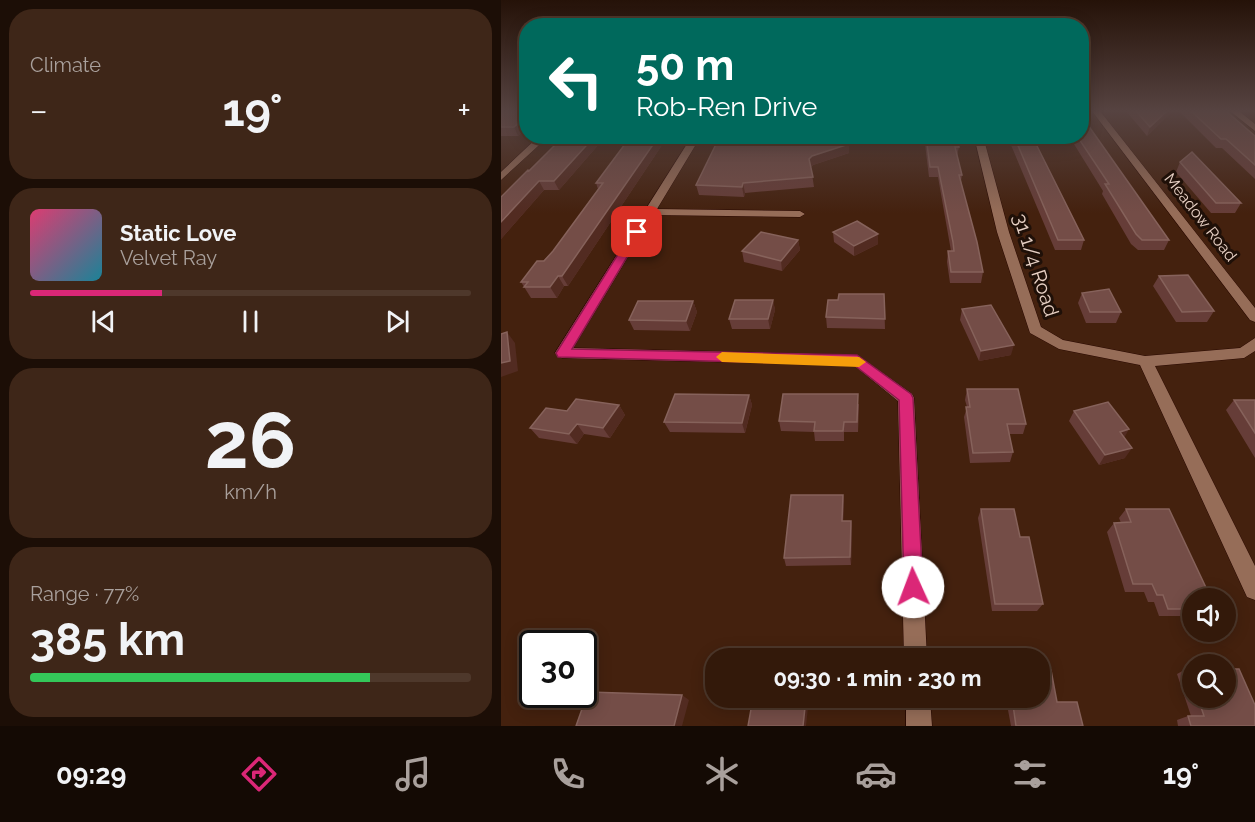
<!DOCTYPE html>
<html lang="en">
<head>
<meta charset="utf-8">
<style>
  :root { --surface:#33190a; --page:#3e2618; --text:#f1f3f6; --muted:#a9a09c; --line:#4e382b; --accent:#db2777 }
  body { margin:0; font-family:Raleway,sans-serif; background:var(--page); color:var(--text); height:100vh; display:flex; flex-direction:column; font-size:22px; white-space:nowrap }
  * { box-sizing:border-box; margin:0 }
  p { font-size:20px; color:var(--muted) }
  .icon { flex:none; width:33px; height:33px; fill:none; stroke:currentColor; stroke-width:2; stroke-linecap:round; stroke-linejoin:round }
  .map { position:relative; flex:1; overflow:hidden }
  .sheet { display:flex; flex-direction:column; gap:9px; padding:9px; background:#1c0e06; width:501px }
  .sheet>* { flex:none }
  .guide { position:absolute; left:18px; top:18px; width:570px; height:126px; border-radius:24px; box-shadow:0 3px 15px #0003,0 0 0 2px var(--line); background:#00695c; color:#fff; overflow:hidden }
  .fabs { position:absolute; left:681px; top:588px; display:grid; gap:12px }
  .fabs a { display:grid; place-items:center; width:54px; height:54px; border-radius:50%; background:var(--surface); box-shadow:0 3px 15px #0003,0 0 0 2px var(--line); font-size:30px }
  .speed { position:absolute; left:18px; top:630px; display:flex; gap:12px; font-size:30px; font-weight:700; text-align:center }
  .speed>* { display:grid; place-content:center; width:78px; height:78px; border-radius:50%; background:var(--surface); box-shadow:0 3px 15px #0003,0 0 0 2px var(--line); line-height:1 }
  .speed .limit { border:3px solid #111; border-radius:9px; background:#fff; color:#111 }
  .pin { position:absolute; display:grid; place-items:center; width:51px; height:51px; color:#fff; margin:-26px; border-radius:12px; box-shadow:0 3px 9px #0006 }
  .me { position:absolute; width:66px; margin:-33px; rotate:358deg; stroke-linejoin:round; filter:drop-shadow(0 0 4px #0008) }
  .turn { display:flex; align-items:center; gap:21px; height:126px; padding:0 18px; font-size:27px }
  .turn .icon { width:78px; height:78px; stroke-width:2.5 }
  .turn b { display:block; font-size:42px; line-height:51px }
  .big { font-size:45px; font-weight:700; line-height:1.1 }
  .sheet .widget { flex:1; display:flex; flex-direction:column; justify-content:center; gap:9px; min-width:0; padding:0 21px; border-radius:24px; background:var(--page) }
  .sheet .dial { align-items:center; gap:0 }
  .dial b { font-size:78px; line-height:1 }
  .song { display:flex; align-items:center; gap:18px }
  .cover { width:72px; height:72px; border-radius:9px; background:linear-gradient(135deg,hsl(340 70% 55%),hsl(190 70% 35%)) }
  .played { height:6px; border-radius:3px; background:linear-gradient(90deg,var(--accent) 30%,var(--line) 30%) }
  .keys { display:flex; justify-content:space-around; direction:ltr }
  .heat { display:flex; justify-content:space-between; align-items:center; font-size:33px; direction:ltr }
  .charge { height:9px; border-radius:4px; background:linear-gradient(90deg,#34c759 77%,var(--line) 0) }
  .trip { position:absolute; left:204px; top:648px; width:345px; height:60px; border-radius:24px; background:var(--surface); box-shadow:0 3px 15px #0003,0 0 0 2px var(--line); font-weight:700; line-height:60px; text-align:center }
  .tab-bar { display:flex; height:96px; justify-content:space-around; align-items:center; background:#140a04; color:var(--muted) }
  .tab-bar .icon { width:42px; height:42px }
  .tab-bar .on { color:var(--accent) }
  .tab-bar b { font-size:27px; color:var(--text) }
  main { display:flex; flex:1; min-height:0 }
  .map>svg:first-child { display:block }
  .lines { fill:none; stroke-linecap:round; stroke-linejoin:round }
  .minor-casing { stroke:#290800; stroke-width:1 }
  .minor { fill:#966d58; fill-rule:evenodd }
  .wall { fill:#663d38 }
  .shaded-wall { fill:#522b21 }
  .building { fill:#744d47; stroke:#86625b; stroke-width:1.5 }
  .route { fill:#db2777; stroke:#8e194d; stroke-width:1.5 }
  .slow { fill:#f59e0b }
  .labels { text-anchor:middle; stroke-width:6; stroke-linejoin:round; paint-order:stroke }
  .far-street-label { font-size:16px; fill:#e8d1c5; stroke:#1f1008 }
  .street-label { font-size:20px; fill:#e8d1c5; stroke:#1f1008 }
</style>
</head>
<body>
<main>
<section class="sheet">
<div class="widget"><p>Climate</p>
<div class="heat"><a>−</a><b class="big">19°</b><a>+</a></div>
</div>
<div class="widget">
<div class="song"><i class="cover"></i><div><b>Static Love</b><p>Velvet Ray</p></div></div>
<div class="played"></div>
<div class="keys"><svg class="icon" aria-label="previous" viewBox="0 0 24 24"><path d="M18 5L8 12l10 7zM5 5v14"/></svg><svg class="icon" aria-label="pause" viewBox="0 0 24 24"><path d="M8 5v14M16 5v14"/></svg><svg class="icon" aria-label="next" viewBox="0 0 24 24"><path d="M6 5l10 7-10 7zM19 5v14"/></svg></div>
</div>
<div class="widget dial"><b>26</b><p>km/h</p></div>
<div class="widget"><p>Range · 77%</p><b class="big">385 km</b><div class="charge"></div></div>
</section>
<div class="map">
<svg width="754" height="726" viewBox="0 0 754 726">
  <rect width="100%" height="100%" fill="#44210e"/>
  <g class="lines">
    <g class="minor-casing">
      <path id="minor" d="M591,111H599L754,308V322L749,320Z
        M729,111H738L754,124V131Z
        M38,136H48L0,180V172Z
        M191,136H200L156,209L299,211L304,214L299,217L152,215L72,348L356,355L411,394L413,398L426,658H403L397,401L353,365L61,358L54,353Z
        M473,136H482L508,232L540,327L562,340L644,356L739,348L754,338V351L743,358L654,366L754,566V600L746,597L639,365L558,349L529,333L496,232Z
        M405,698H429L431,726H405Z"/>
    </g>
    <use href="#minor" class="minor"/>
  </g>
  <path class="wall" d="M0,111H26V129L17,136H0Z
    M625,111H671L646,136Z
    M678,111H725L754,136V179L721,148H715Z
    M63,136H105L58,190H43L0,239V197Z
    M130,136H167L67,286H63L56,298H30L20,282L52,251L97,189L95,183Z
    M423,136H456L458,147L456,156L461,175L460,181L482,272L480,283H449L446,262L447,251H450L437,177H428Z
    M512,136H531L583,240L580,250H554L510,145Z
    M568,136H580L668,240L663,250H637L630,244L601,194L602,191Z
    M348,144V153L312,165L310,167L313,187L244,193L243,197L198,195L195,185Z
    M679,162L740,203L734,213H710L675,172Z
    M332,232L377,244L353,256L333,242Z
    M297,240L299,250L281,271L243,262L241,251Z
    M658,276L713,311L706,322H675L652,286Z
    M581,293L620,312L615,323H585L577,303Z
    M383,294L384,329L326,328L325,317L337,300Z
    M272,300L274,310L269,329H231L228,319Z
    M192,301L196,312L189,331L133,330L128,320Z
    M461,309L510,355L478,361L459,320Z
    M466,389L525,424L522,434H508L512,452L509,462L469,463L463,417L466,407L464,400Z
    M248,395L251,405L244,433L169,432L163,422Z
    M733,400H754V458L725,410Z
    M358,404L357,432H343V441H314L313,432L280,431L278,421Z
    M118,405L124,415L109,438L83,434L76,444L38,438L29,428L66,411Z
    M573,411L623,438L624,458L598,465L568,421Z
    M342,495L343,504L342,521H350L351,530L350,565L285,566L283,558Z
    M480,509L519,537L542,604L536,611H491L477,518Z
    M625,509L708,594L701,598H692V615L690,616H658L653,602H647L643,592H624L606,532L613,523H620L618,518Z
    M687,668H692V698H724L754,726H677L676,720L687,716H690L676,674Z
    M503,698H538L556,702L582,726H510L507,710H505Z"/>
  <path class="shaded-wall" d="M666,111H671L646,136L649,127Z
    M26,116V129L17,136L13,127Z
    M94,136H105L58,190L53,181Z
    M158,136H167L67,286L61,276Z
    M348,144V153L312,165L309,168L308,159L311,156Z
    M38,181L43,190L0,239V222Z
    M242,183L244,193L243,197L241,187Z
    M377,234V244L353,256V246Z
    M297,240L299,250L281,271L280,261Z
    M57,276L63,286L56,298L49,287Z
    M272,300L274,310L269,329L267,319Z
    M192,301L196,312L189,331L185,321Z
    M6,332L14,343L17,371L0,377V363Z
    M513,345L510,355L478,361L480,351Z
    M248,395L251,405L244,433L241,423Z
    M118,405L124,415L109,438L102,428Z
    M76,424L83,434L76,444L68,434Z
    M628,429L622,440L619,432Z
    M631,448L624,458L598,465L604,455Z
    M342,495L343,504L342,530L341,521Z
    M350,521L351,530L350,565L349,557Z
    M181,695L188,700L181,726H173Z
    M305,698H308L305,726H302Z"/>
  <path class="building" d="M0,111H26V116L13,127H0Z
    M635,111H666L649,127Z
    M690,111H725L754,136V165L725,139H720Z
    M582,118L668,240H641L635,234L604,184H608L576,136H580V119Z
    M63,136H94L53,181H38L0,222V197L27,170L28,171Z
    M130,136H158L61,276H57L49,287H23L27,282H20L36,261H43L52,251L102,183H95Z
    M219,136H267L348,144L311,156L308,159L312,177L242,183L241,187L195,185Z
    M425,136H456L458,147H454L461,175H458L476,242L482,272H450L447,251H453L452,242L437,167H429Z
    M513,136H531L583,240H557Z
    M691,152L740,203H715L679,162Z
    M356,221L377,234L353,246L332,232Z
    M260,232L297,240L280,261L241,251Z
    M687,275L713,311L681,312L658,276Z
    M608,289L620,312H589L581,293Z
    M338,294H383L384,319L325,317L327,300H337Z
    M234,300H272L267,319H228Z
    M137,301H192L185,321L128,320Z
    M490,305L513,345L480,351L461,309Z
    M6,332L9,361L0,363V334Z
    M466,389H517L525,424H506L512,452L472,453L465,407H469Z
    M174,394L248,395L241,423L163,422Z
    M282,394H357L356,422H343L342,431H313L314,422L278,421Z
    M75,399L118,405L102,428L76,424L68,434L29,428L45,408L66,411Z
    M733,400H754V433Z
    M607,402L628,429L619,432L631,448L604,455L573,411Z
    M290,495H342L341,521H350L349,557L283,558Z
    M480,509H513L519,537H528L542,604H494Z
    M625,509H668L708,594H694L696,598H692V609H667L662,595H656L651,584H632L613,523L630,522Z
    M288,653H309L308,658H258V656H288Z
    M687,668H692V681Z
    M724,669H738L754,705V726H690L687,716H703L697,698H724Z
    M538,670H550L556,702H576L582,726H515L512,705H509L508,698H538Z
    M87,692L181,695L173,726H75Z
    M252,698H305L302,726H247Z"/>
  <linearGradient id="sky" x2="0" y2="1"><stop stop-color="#251208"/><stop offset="0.52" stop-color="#564341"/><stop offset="1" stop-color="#564341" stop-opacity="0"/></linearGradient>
  <rect width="754" height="213" fill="url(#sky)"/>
  <path class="route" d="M136,229L141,232L71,349L356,355L410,394L412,398L422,587L419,594L412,597L406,594L403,587L398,400L353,365L57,357L55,353L57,350L131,232Z"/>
  <path class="slow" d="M221,352L358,357L365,362L358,367L221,362L215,357Z"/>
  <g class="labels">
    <g class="far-street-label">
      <text transform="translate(700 217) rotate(52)" y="6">Meadow Road</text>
    </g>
    <g class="street-label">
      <text transform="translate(535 265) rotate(72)" y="7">31 1/4 Road</text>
    </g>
  </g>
</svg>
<div class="fabs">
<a><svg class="icon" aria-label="sound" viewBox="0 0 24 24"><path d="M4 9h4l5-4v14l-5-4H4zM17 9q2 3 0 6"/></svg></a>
<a><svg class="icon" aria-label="search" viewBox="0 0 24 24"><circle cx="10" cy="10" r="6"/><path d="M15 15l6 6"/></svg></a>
</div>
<div class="speed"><div class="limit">30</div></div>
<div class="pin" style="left:136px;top:232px;background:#d93025"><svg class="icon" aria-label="arrive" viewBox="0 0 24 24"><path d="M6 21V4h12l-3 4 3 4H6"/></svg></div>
<svg class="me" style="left:412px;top:587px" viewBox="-20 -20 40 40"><circle r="19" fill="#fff"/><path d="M0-13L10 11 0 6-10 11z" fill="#db2777"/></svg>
<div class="trip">09:30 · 1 min · 230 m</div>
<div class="guide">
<div class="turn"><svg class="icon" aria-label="left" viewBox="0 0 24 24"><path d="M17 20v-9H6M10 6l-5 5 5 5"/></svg><div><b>50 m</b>Rob-Ren Drive</div></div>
</div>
</div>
</main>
<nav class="tab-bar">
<b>09:29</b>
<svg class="icon on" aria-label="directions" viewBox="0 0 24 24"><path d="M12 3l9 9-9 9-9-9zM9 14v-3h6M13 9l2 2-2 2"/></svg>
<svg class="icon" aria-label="music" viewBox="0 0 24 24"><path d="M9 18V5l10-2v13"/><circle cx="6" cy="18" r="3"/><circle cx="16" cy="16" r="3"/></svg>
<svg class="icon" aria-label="phone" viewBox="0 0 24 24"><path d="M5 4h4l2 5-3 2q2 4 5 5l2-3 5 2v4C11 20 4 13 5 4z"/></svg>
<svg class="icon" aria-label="climate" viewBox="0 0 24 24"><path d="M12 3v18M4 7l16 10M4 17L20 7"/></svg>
<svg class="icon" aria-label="car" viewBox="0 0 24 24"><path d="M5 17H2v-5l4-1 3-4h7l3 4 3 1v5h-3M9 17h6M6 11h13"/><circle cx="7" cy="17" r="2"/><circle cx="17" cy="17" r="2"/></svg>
<svg class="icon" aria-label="filters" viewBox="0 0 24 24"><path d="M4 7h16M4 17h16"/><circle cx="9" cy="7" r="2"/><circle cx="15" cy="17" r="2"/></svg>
<b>19°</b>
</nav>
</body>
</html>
